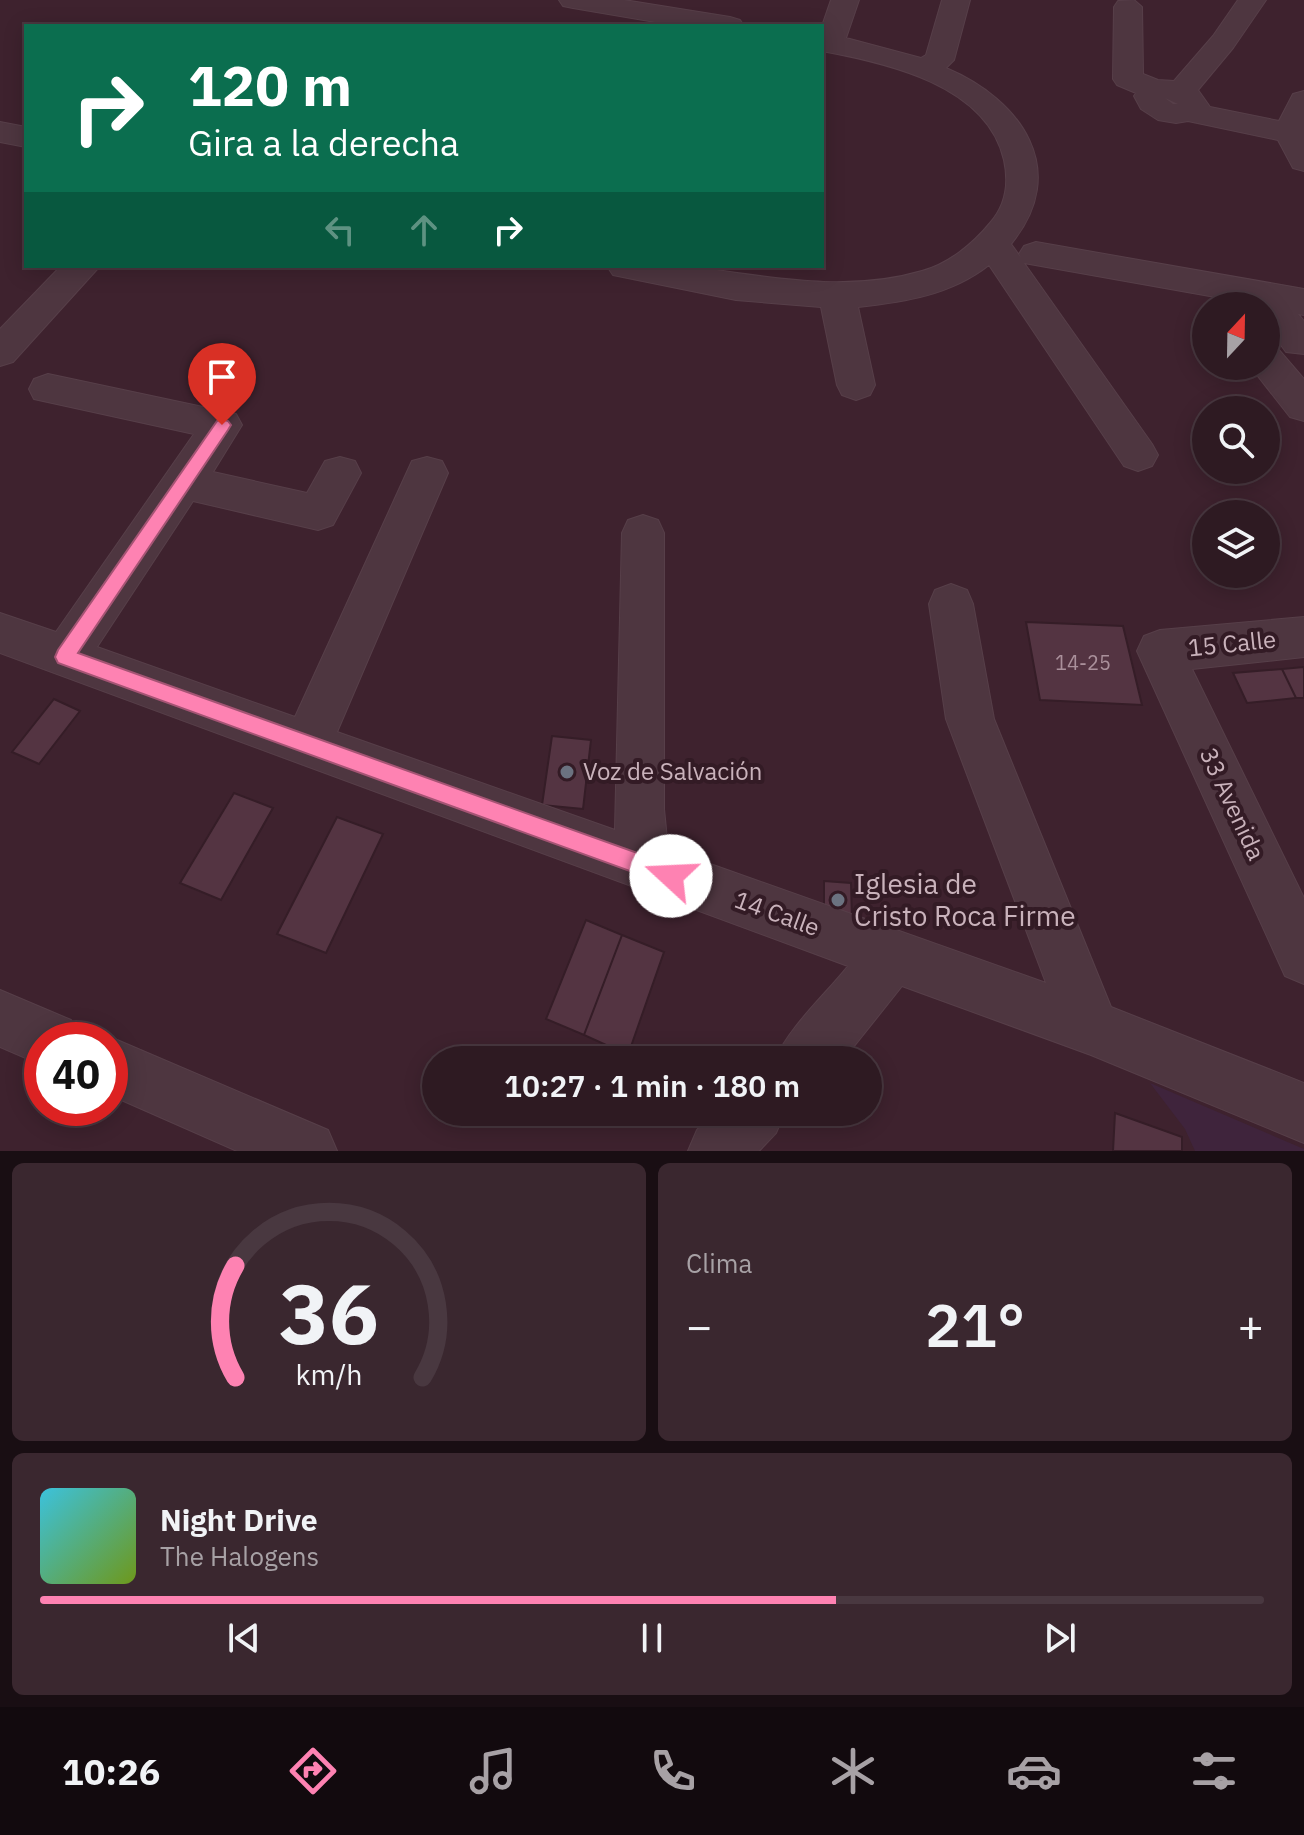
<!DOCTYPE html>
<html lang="es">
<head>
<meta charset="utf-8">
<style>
  :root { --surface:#2e1a22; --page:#3a272f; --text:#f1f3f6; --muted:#a7a1a5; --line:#493840; --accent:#fe82b2 }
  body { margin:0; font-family:"IBM Plex Sans",sans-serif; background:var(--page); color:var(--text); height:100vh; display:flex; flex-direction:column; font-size:30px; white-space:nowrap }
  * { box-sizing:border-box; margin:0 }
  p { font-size:26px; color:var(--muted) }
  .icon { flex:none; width:44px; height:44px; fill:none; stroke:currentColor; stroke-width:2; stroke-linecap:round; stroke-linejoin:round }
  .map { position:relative; height:1151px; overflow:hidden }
  .panel { display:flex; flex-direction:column; gap:12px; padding:12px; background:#190e13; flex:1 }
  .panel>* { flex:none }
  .top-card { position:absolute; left:24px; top:24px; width:800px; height:244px; border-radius:0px; box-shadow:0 4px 20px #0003,0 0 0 2px var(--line); background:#0b6e4f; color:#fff; overflow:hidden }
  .needle { width:52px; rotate:22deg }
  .tools { position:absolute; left:1192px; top:292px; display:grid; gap:16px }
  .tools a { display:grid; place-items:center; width:88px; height:88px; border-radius:50%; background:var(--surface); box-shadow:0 4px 20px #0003,0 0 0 2px var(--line); font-size:40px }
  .speed { position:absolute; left:24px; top:1022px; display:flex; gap:16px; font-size:40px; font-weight:700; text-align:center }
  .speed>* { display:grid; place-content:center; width:104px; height:104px; border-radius:50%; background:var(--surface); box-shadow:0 4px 20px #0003,0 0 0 2px var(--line); line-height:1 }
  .speed .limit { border:12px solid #d22; background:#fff; color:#111 }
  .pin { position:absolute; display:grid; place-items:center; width:68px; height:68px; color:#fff; margin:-82px -34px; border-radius:50% 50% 50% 0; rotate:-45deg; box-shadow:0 0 8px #0007 }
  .pin .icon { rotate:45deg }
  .me { position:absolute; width:88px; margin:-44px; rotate:290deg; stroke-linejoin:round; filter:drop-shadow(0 0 6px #0008) }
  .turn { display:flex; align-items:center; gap:28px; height:168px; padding:0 32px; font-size:36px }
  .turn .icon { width:104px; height:104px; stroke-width:2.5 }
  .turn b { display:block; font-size:56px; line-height:68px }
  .lanes { display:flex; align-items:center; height:76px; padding:0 32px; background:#0003; justify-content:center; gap:40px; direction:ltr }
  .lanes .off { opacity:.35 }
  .big { font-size:60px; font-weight:600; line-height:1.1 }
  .panel .card { flex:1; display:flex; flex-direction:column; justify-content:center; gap:12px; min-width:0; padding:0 28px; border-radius:12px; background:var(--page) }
  .panel .dial { align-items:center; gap:0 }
  .dial svg { height:208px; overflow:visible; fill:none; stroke:var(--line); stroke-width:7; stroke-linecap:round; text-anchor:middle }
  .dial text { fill:var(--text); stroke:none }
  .song { display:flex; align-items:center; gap:24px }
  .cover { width:96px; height:96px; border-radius:12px; background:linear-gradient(135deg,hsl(190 70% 55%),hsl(80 70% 35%)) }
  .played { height:8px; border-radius:4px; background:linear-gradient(90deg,var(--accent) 65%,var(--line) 65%) }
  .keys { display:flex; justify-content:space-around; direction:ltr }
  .heat { display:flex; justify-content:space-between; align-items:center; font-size:44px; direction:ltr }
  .panel .tiles { flex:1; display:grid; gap:12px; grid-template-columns:1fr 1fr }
  .card:last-child { grid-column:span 2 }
  .trip { position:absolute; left:422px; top:1046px; width:460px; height:80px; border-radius:40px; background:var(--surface); box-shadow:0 4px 20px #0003,0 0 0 2px var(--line); font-weight:600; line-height:80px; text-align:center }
  .tab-bar { display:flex; height:128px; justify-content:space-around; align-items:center; background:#120a0e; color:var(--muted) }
  .tab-bar .icon { width:56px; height:56px }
  .tab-bar .on { color:var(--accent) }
  .tab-bar b { font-size:36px; color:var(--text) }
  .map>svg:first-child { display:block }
  .green { fill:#3f243c }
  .building { fill:#543442; stroke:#351d27; stroke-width:2 }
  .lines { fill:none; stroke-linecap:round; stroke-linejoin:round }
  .minor-casing { stroke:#573f49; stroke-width:2 }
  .minor { fill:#4e3640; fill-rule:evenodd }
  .route { fill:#fe82b2; stroke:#a55474; stroke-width:2 }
  .worship-dot { fill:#6b7280; stroke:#331b25; stroke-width:3 }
  .labels { text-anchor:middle; stroke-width:8; stroke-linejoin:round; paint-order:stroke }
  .number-label { font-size:20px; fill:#aa909b }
  .street-label { font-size:24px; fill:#c9b2bb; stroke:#331b25 }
  .poi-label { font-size:24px; fill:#c9b2bb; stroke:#331b25; text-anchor:start }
  .near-poi-label { font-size:28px; fill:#c9b2bb; stroke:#331b25; text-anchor:start }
</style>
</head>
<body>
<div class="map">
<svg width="1304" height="1151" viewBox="0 0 1304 1151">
  <rect width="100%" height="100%" fill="#3e222e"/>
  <path class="green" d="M1150,1083L1304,1149V1151H1195L1185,1129Z"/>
  <path class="building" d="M1026,622L1123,626L1142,705L1040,700Z
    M1304,667V698H1296L1282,669Z
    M1282,669L1296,698L1247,703L1233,673Z
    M54,699L80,711L39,764L12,752Z
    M552,736L591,740L583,809L542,805Z
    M234,793L273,808L221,900L180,883Z
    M337,817L383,834L326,953L277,934Z
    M824,881L851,883L852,920L824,917Z
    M586,920L622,935L584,1035L546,1019Z
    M622,935L664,952L628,1055L584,1035Z
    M1115,1113L1182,1137V1151H1113Z"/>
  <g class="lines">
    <g class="minor-casing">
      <path id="minor" d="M559,0H624L730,17L740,20L744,26H679L573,8L563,6Z
        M831,0H859L846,38L921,58L926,55L942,0H970L954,60L946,68C1022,100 1071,171 1011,244L1021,258L1019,254L1024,246L1036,242L1304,289V315L1298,314L1304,321V354L1286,352L1266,324V306L1024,263L1152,444L1158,455L1152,466L1138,471L1124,466L989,265C951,295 904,302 858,307L875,385L870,395L856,400L842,395L837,385L821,307L736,300L613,275L607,266C633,266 661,263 686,266C765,276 844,294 922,271C948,264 973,244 990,223C1006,205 1009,183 1004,160C987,85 887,63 822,51V26Z
        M1134,0L1142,7L1143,74L1158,80L1174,81L1213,36L1238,0H1266L1233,48L1198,90L1210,107L1279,121L1293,94L1304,91V171L1293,168L1278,140L1188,121L1176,123L1158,120L1141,109L1134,96L1136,93L1117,85L1113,79L1114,7L1118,1ZM1165,98L1178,104H1173Z
        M0,122L26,127V147L0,142Z
        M61,266H100L13,362L0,366V329Z
        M1266,346L1279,350L1304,379V421L1290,417L1250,366H1266Z
        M48,374L236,414L242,425L213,472L307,493L325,461L340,457L355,461L361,473L333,525L318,530L193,501L97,647L295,717L412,461L427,457L442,461L448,473L337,732L615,830L622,533L628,520L643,515L658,520L664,533V809L668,849L1046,983L946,719L929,604L935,590L951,584L967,590L973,604L994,719L1111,1007L1304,1083V1143L1091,1055L902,986L843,1060H775C789,1027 825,995 848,966L0,653V613L56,632L194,434L34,399L29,389L34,379Z
        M1304,617V657L1192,669L1304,898V984L1285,976L1137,651L1144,636L1160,630Z
        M0,990L71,1020L80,1040H42V1065L0,1047Z
        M110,1037L328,1130L337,1151H237L110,1095V1040H103Z
        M714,1112H785L776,1133L759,1151H688L697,1130Z"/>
    </g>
    <use href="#minor" class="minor"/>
  </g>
  <path class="route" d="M222,419L228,421L231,425L228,430L78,653L671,865L679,868L682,876L679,883L671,886L58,663L55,657L58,650L217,421Z"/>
  <g class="worship-dot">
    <circle cx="567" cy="772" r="8"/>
    <circle cx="838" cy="900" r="8"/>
  </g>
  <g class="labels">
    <g class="number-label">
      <text x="1083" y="670">14-25</text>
    </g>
    <g class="street-label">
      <text transform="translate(1232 644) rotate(-6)" y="8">15 Calle</text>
      <text transform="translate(1232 804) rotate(65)" y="8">33 Avenida</text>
      <text transform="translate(777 914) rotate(20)" y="8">14 Calle</text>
    </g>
    <g class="poi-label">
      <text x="583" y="780">Voz de Salvación</text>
    </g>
    <g class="near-poi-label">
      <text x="854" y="894">Iglesia de<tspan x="854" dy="32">Cristo Roca Firme</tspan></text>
    </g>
  </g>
</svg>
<div class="tools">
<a><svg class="needle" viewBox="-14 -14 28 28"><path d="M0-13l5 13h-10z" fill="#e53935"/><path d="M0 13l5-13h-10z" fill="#a7a1a5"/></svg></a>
<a><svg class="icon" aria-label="search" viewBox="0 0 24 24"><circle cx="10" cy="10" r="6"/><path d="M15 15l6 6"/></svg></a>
<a><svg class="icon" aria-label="layers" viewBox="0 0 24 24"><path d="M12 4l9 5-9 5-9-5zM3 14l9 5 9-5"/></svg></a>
</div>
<div class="speed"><div class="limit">40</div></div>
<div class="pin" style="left:222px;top:425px;background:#d93025"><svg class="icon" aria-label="arrive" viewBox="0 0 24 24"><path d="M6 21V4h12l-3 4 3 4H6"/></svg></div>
<svg class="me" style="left:671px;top:876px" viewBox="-20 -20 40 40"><circle r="19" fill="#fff"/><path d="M0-13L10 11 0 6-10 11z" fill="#fe82b2"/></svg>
<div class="trip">10:27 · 1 min · 180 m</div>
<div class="top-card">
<div class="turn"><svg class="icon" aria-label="right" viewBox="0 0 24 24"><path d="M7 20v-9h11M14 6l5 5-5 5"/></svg><div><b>120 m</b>Gira a la derecha</div></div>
<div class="lanes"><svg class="icon off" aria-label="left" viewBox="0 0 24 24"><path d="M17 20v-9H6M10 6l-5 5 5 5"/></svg><svg class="icon off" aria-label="ahead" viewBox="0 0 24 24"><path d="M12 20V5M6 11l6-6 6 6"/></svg><svg class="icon" aria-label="right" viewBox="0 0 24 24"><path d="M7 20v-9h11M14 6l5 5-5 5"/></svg></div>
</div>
</div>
<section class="panel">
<div class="tiles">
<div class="card dial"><svg viewBox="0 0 100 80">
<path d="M14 69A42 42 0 1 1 86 69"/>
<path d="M14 69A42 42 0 0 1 14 26" stroke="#fe82b2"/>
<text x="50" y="56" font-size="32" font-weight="700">36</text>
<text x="50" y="72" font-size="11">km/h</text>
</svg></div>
<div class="card"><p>Clima</p>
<div class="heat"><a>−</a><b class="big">21°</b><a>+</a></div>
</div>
<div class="card">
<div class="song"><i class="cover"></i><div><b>Night Drive</b><p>The Halogens</p></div></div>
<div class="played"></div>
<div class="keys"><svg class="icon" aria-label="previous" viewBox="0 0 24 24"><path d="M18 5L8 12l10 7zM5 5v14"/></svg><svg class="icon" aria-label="pause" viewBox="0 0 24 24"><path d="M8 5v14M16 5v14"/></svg><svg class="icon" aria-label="next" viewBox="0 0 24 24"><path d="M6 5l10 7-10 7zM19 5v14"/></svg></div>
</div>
</div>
</section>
<nav class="tab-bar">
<b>10:26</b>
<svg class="icon on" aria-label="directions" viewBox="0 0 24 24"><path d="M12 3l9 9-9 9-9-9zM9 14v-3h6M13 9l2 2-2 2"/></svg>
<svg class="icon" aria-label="music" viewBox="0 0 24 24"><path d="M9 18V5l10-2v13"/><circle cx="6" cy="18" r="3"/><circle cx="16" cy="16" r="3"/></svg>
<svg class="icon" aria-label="phone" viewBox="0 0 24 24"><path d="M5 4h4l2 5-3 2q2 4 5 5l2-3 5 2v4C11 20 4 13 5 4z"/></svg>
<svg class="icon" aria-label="climate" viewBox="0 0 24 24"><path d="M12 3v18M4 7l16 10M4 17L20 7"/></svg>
<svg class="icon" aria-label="car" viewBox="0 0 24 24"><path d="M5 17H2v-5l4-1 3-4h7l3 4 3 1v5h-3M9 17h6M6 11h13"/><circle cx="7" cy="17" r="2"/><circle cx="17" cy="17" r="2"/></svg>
<svg class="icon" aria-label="filters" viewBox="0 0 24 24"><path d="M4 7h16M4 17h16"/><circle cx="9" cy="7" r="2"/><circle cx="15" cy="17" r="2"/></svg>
</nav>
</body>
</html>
